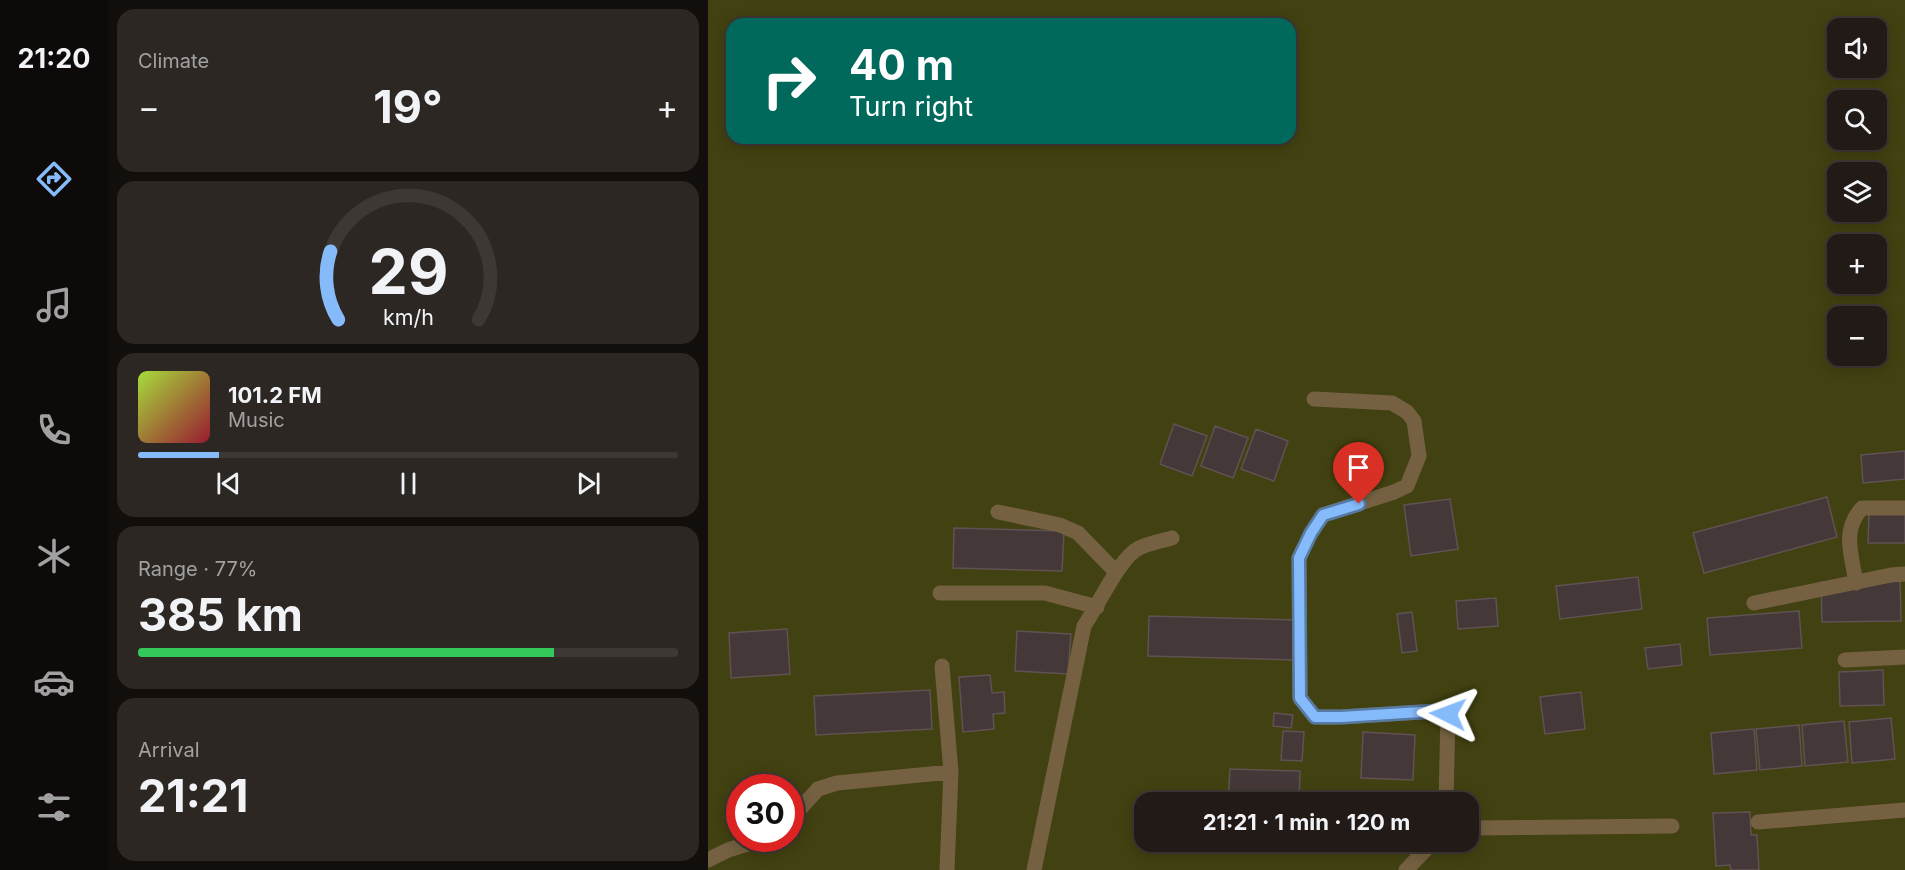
<!DOCTYPE html>
<html lang="en">
<head>
<meta charset="utf-8">
<style>
  :root { --surface:#211a16; --page:#2d2723; --text:#f1f3f6; --muted:#a2a1a1; --line:#3e3835; --accent:#86bbfb }
  body { margin:0; font-family:Inter,sans-serif; background:var(--page); color:var(--text); height:100vh; display:flex; flex-direction:column; font-size:22px; white-space:nowrap }
  * { box-sizing:border-box; margin:0 }
  p { font-size:20px; color:var(--muted) }
  .icon { flex:none; width:33px; height:33px; fill:none; stroke:currentColor; stroke-width:2; stroke-linecap:round; stroke-linejoin:round }
  .map { position:relative; flex:1; overflow:hidden }
  .details { display:flex; flex-direction:column; gap:9px; padding:9px; background:#120e0c; width:600px }
  .details>* { flex:none }
  .guide { position:absolute; left:18px; top:18px; width:570px; height:126px; border-radius:18px; box-shadow:0 3px 15px #0003,0 0 0 2px var(--line); background:#00695c; color:#fff; overflow:hidden }
  .buttons { position:absolute; left:1119px; top:18px; display:grid; gap:12px }
  .buttons a { display:grid; place-items:center; width:60px; height:60px; border-radius:12px; background:var(--surface); box-shadow:0 3px 15px #0003,0 0 0 2px var(--line); font-size:30px }
  .speed { position:absolute; left:18px; top:774px; display:flex; gap:12px; font-size:30px; font-weight:700; text-align:center }
  .speed>* { display:grid; place-content:center; width:78px; height:78px; border-radius:50%; background:var(--surface); box-shadow:0 3px 15px #0003,0 0 0 2px var(--line); line-height:1 }
  .speed .limit { border:9px solid #d22; background:#fff; color:#111 }
  .pin { position:absolute; display:grid; place-items:center; width:51px; height:51px; color:#fff; margin:-62px -26px; border-radius:50% 50% 50% 0; rotate:-45deg; box-shadow:0 0 6px #0007 }
  .pin .icon { rotate:45deg }
  .me { position:absolute; width:66px; margin:-33px; rotate:273deg; stroke-linejoin:round; filter:drop-shadow(0 0 4px #0008) }
  .turn { display:flex; align-items:center; gap:21px; height:126px; padding:0 24px; font-size:27px }
  .turn .icon { width:78px; height:78px; stroke-width:2.5 }
  .turn b { display:block; font-size:42px; line-height:51px }
  .big { font-size:45px; font-weight:700; line-height:1.1 }
  .details .tile { flex:1; display:flex; flex-direction:column; justify-content:center; gap:9px; min-width:0; padding:0 21px; border-radius:18px; background:var(--page) }
  .details .dial { align-items:center; gap:0 }
  .dial svg { height:156px; overflow:visible; fill:none; stroke:var(--line); stroke-width:7; stroke-linecap:round; text-anchor:middle }
  .dial text { fill:var(--text); stroke:none }
  .song { display:flex; align-items:center; gap:18px }
  .cover { width:72px; height:72px; border-radius:9px; background:linear-gradient(135deg,hsl(80 70% 55%),hsl(350 70% 35%)) }
  .played { height:6px; border-radius:3px; background:linear-gradient(90deg,var(--accent) 15%,var(--line) 15%) }
  .keys { display:flex; justify-content:space-around; direction:ltr }
  .heat { display:flex; justify-content:space-between; align-items:center; font-size:33px; direction:ltr }
  .charge { height:9px; border-radius:4px; background:linear-gradient(90deg,#34c759 77%,var(--line) 0) }
  .trip { position:absolute; left:426px; top:792px; width:345px; height:60px; border-radius:18px; background:var(--surface); box-shadow:0 3px 15px #0003,0 0 0 2px var(--line); font-weight:700; line-height:60px; text-align:center }
  main { display:flex; flex:1; min-height:0 }
  .tabs { display:flex; flex-direction:column; width:108px; justify-content:space-around; align-items:center; background:#0d0a09; color:var(--muted) }
  .tabs .icon { width:42px; height:42px }
  .tabs .selected { color:var(--accent) }
  .tabs b { font-size:27px; color:var(--text) }
  .map>svg:first-child { display:block }
  .green { fill:#414111; fill-rule:evenodd }
  .building { fill:#443838; stroke:#605252; stroke-width:1.5 }
  .lines { fill:none; stroke-linecap:round; stroke-linejoin:round }
  .minor { stroke:#756141; stroke-width:15 }
  .route-casing { stroke:#577aa3; stroke-width:15 }
  .route { stroke:#86bbfb; stroke-width:10 }
</style>
</head>
<body>
<main>
<nav class="tabs">
<b>21:20</b>
<svg class="icon selected" aria-label="directions" viewBox="0 0 24 24"><path d="M12 3l9 9-9 9-9-9zM9 14v-3h6M13 9l2 2-2 2"/></svg>
<svg class="icon" aria-label="music" viewBox="0 0 24 24"><path d="M9 18V5l10-2v13"/><circle cx="6" cy="18" r="3"/><circle cx="16" cy="16" r="3"/></svg>
<svg class="icon" aria-label="phone" viewBox="0 0 24 24"><path d="M5 4h4l2 5-3 2q2 4 5 5l2-3 5 2v4C11 20 4 13 5 4z"/></svg>
<svg class="icon" aria-label="climate" viewBox="0 0 24 24"><path d="M12 3v18M4 7l16 10M4 17L20 7"/></svg>
<svg class="icon" aria-label="car" viewBox="0 0 24 24"><path d="M5 17H2v-5l4-1 3-4h7l3 4 3 1v5h-3M9 17h6M6 11h13"/><circle cx="7" cy="17" r="2"/><circle cx="17" cy="17" r="2"/></svg>
<svg class="icon" aria-label="filters" viewBox="0 0 24 24"><path d="M4 7h16M4 17h16"/><circle cx="9" cy="7" r="2"/><circle cx="15" cy="17" r="2"/></svg>
</nav>
<section class="details">
<div class="tile"><p>Climate</p>
<div class="heat"><a>−</a><b class="big">19°</b><a>+</a></div>
</div>
<div class="tile dial"><svg viewBox="0 0 100 80">
<path d="M14 69A42 42 0 1 1 86 69"/>
<path d="M14 69A42 42 0 0 1 10 34" stroke="#86bbfb"/>
<text x="50" y="56" font-size="32" font-weight="700">29</text>
<text x="50" y="72" font-size="11">km/h</text>
</svg></div>
<div class="tile">
<div class="song"><i class="cover"></i><div><b>101.2 FM</b><p>Music</p></div></div>
<div class="played"></div>
<div class="keys"><svg class="icon" aria-label="previous" viewBox="0 0 24 24"><path d="M18 5L8 12l10 7zM5 5v14"/></svg><svg class="icon" aria-label="pause" viewBox="0 0 24 24"><path d="M8 5v14M16 5v14"/></svg><svg class="icon" aria-label="next" viewBox="0 0 24 24"><path d="M6 5l10 7-10 7zM19 5v14"/></svg></div>
</div>
<div class="tile"><p>Range · 77%</p><b class="big">385 km</b><div class="charge"></div></div>
<div class="tile"><p>Arrival</p><b class="big">21:21</b></div>
</section>
<div class="map">
<svg width="1197" height="870" viewBox="0 0 1197 870">
  <rect width="100%" height="100%" fill="#2c221d"/>
  <path class="green" d="M0,0H1197V870H0ZM24,24H582V138H24ZM1130,28H1168V68H1130ZM1130,100H1168V140H1130ZM1130,172H1168V212H1130ZM1130,244H1168V284H1130ZM1130,316H1168V356H1130ZM32,788H82V838H32ZM436,802H760V842H436Z"/>
  <path class="building" d="M466,424L499,436L484,476L452,464Z
    M507,426L540,438L525,478L493,466Z
    M548,429L580,441L566,481L533,469Z
    M1197,451V479L1155,483L1153,455Z
    M1119,497L1129,537L996,573L985,533Z
    M742,499L750,549L703,556L696,505Z
    M1161,512L1197,513V543H1160Z
    M246,528L356,531L354,571L245,568Z
    M930,577L934,609L852,619L848,586Z
    M1192,580L1193,621L1114,622L1113,582Z
    M788,598L790,626L750,629L748,601Z
    M1091,611L1094,648L1002,655L999,618Z
    M704,612L709,651L694,653L689,614Z
    M441,616L590,620L588,660L440,656Z
    M79,629L82,674L23,678L21,633Z
    M309,631L363,634L360,674L307,671Z
    M972,644L974,665L940,669L937,648Z
    M1175,670L1176,705L1132,706L1131,672Z
    M282,675L284,693L296,692L297,713L285,714L286,729L255,732L251,677Z
    M222,690L224,729L108,735L106,696Z
    M873,692L877,729L837,734L832,697Z
    M566,713L585,715L583,728L565,726Z
    M1183,718L1187,759L1144,763L1141,722Z
    M1136,721L1140,762L1097,766L1094,725Z
    M1091,725L1094,766L1052,770L1048,729Z
    M1046,729L1049,770L1006,774L1003,733Z
    M575,731L596,732L594,761L573,760Z
    M655,732L707,735L705,780L653,778Z
    M522,769L592,771L591,802H520Z
    M1042,812L1043,835H1049L1051,870H1023L1022,865L1008,866L1005,813Z
    M519,842H562L561,848L519,846Z"/>
  <g class="lines">
    <path class="minor" d="M606,399L684,403L699,412L706,421L711,456L699,486L686,492L615,515L603,533L591,558L592,698L607,717H633L729,711L740,714L738,802
      M290,512L352,525L370,533L408,572
      M1148,583C1144,555 1133,531 1154,508H1197
      M232,593H337L389,607
      M1046,603L1183,575L1197,574
      M1137,660L1197,657
      M234,666L243,772L239,870
      M82,820L110,789L129,783L243,772
      M1050,822L1197,810
      M760,828L964,826
      M0,860L20,850L59,838
      M326,870L376,626C390,606 412,557 431,548C441,543 453,541 464,538
      M698,870L725,842"/>
  </g>
  <g class="lines">
    <g class="route-casing">
      <path id="route" d="M651,504L615,515L603,533L591,558L592,698L607,717H633L729,711L740,714"/>
    </g>
    <use href="#route" class="route"/>
  </g>
</svg>
<div class="buttons">
<a><svg class="icon" aria-label="sound" viewBox="0 0 24 24"><path d="M4 9h4l5-4v14l-5-4H4zM17 9q2 3 0 6"/></svg></a>
<a><svg class="icon" aria-label="search" viewBox="0 0 24 24"><circle cx="10" cy="10" r="6"/><path d="M15 15l6 6"/></svg></a>
<a><svg class="icon" aria-label="layers" viewBox="0 0 24 24"><path d="M12 4l9 5-9 5-9-5zM3 14l9 5 9-5"/></svg></a>
<a>+</a>
<a>−</a>
</div>
<div class="speed"><div class="limit">30</div></div>
<div class="pin" style="left:651px;top:504px;background:#d93025"><svg class="icon" aria-label="arrive" viewBox="0 0 24 24"><path d="M6 21V4h12l-3 4 3 4H6"/></svg></div>
<svg class="me" style="left:740px;top:714px" viewBox="-20 -20 40 40"><path d="M0-17L14 15 0 8-14 15z" fill="#86bbfb" stroke="#fff" stroke-width="4"/></svg>
<div class="trip">21:21 · 1 min · 120 m</div>
<div class="guide">
<div class="turn"><svg class="icon" aria-label="right" viewBox="0 0 24 24"><path d="M7 20v-9h11M14 6l5 5-5 5"/></svg><div><b>40 m</b>Turn right</div></div>
</div>
</div>
</main>
</body>
</html>
